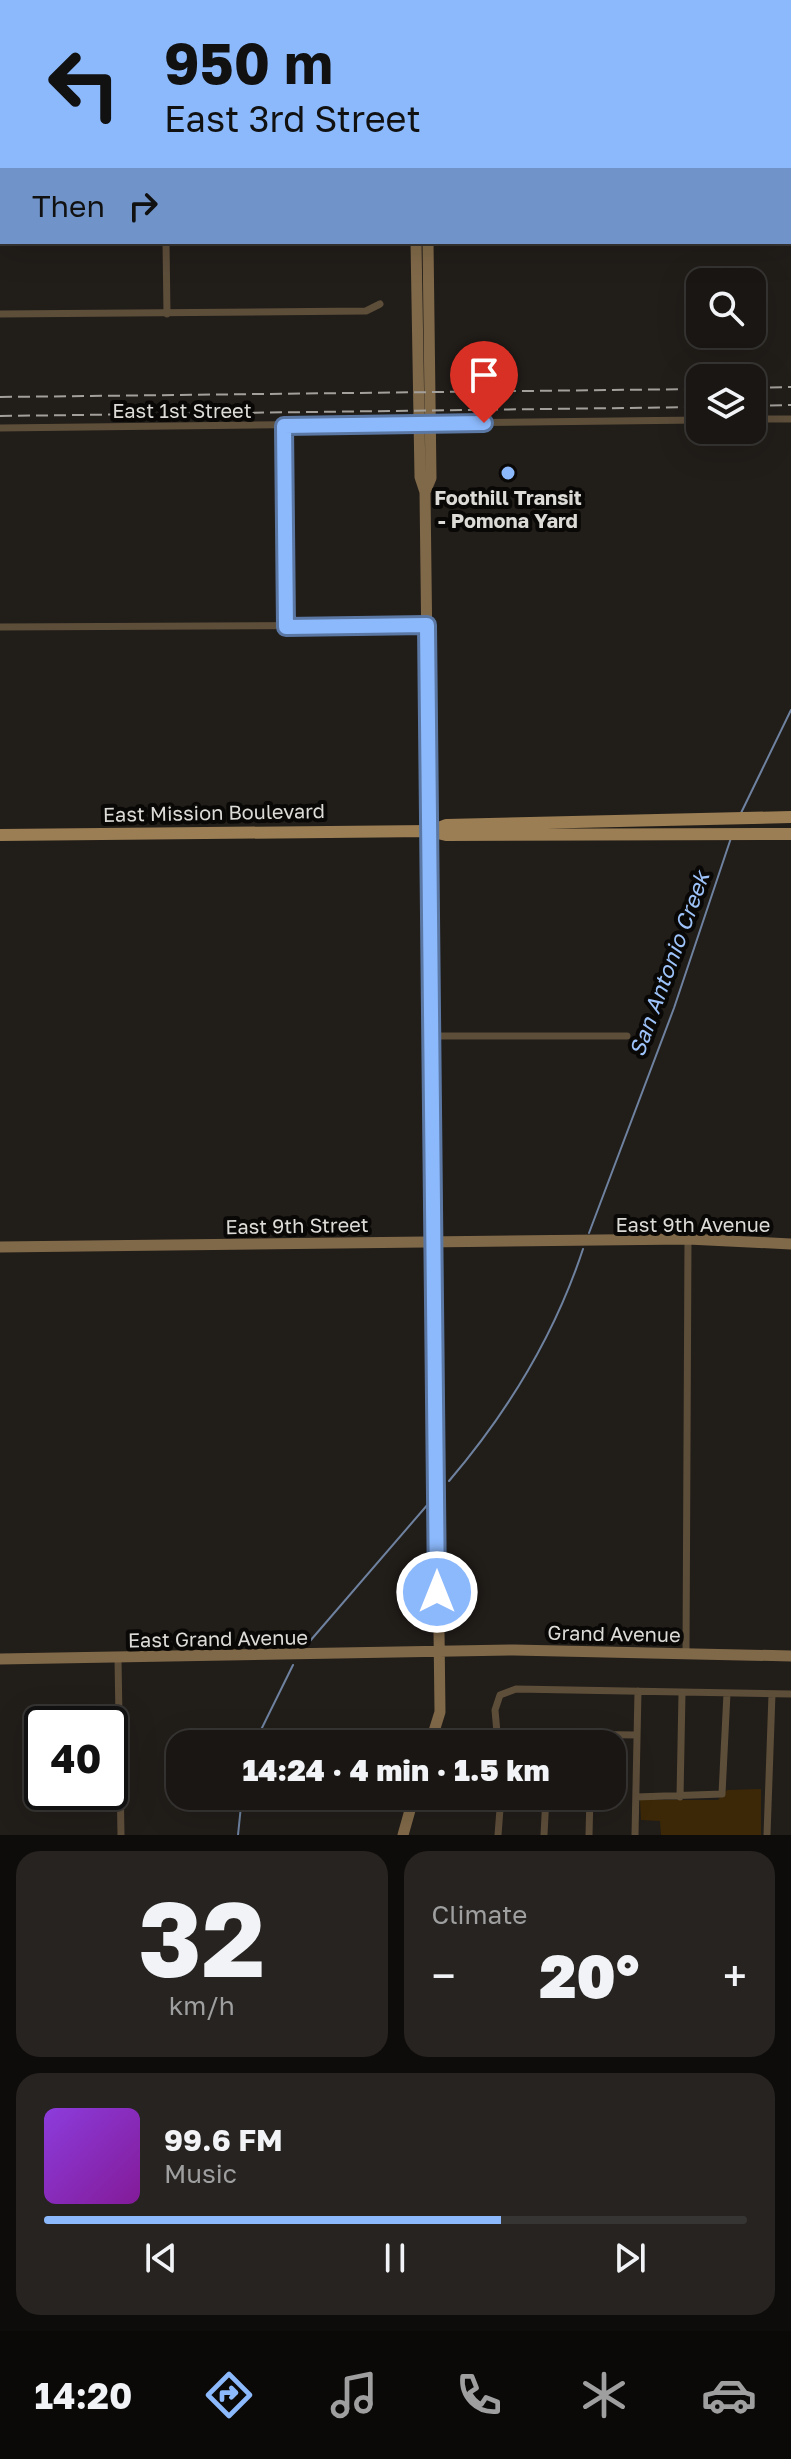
<!DOCTYPE html>
<html lang="en">
<head>
<meta charset="utf-8">
<style>
  :root { --surface:#191613; --page:#262321; --text:#f1f3f6; --muted:#9f9fa0; --line:#373533; --accent:#8cb9fc }
  body { margin:0; font-family:"Golos Text",sans-serif; background:var(--page); color:var(--text); height:100vh; display:flex; flex-direction:column; font-size:30px; white-space:nowrap }
  * { box-sizing:border-box; margin:0 }
  p { font-size:26px; color:var(--muted) }
  .icon { flex:none; width:44px; height:44px; fill:none; stroke:currentColor; stroke-width:2; stroke-linecap:round; stroke-linejoin:round }
  .map { position:relative; height:1835px; overflow:hidden }
  .sheet { display:flex; flex-direction:column; gap:16px; padding:16px; background:#0e0c0a; flex:1 }
  .sheet>* { flex:none }
  .top-card { position:absolute; left:0px; top:0px; width:792px; height:244px; box-shadow:0 8px 32px #0002,0 0 0 2px var(--line); background:#8cb9fc; color:#111; overflow:hidden }
  .fabs { position:absolute; left:686px; top:268px; display:grid; gap:16px }
  .fabs a { display:grid; place-items:center; width:80px; height:80px; border-radius:16px; background:var(--surface); box-shadow:0 8px 32px #0002,0 0 0 2px var(--line); font-size:40px }
  .speed { position:absolute; left:24px; top:1706px; display:flex; gap:16px; font-size:40px; font-weight:700; text-align:center }
  .speed>* { display:grid; place-content:center; width:104px; height:104px; border-radius:50%; background:var(--surface); box-shadow:0 8px 32px #0002,0 0 0 2px var(--line); line-height:1 }
  .speed .limit { border:4px solid #111; border-radius:12px; background:#fff; color:#111 }
  .pin { position:absolute; display:grid; place-items:center; width:68px; height:68px; color:#fff; margin:-82px -34px; border-radius:50% 50% 50% 0; rotate:-45deg; box-shadow:0 0 8px #0007 }
  .pin .icon { rotate:45deg }
  .me { position:absolute; width:88px; margin:-44px; rotate:0deg; stroke-linejoin:round; filter:drop-shadow(0 0 6px #0008) }
  .turn { display:flex; align-items:center; gap:28px; height:168px; padding:0 32px; font-size:36px }
  .turn .icon { width:104px; height:104px; stroke-width:2.5 }
  .turn b { display:block; font-size:56px; line-height:68px }
  .then { display:flex; align-items:center; height:76px; padding:0 32px; background:#0003; gap:16px; font-size:30px }
  .big { font-size:60px; font-weight:800; line-height:1.1 }
  .sheet .card { flex:1; display:flex; flex-direction:column; justify-content:center; gap:12px; min-width:0; padding:0 28px; border-radius:24px; background:var(--page) }
  .sheet .dial { align-items:center; gap:0 }
  .dial b { font-size:104px; line-height:1 }
  .song { display:flex; align-items:center; gap:24px }
  .cover { width:96px; height:96px; border-radius:12px; background:linear-gradient(135deg,hsl(270 70% 55%),hsl(290 70% 35%)) }
  .played { height:8px; border-radius:4px; background:linear-gradient(90deg,var(--accent) 65%,var(--line) 65%) }
  .keys { display:flex; justify-content:space-around; direction:ltr }
  .heat { display:flex; justify-content:space-between; align-items:center; font-size:44px; direction:ltr }
  .sheet .tiles { flex:1; display:grid; gap:16px; grid-template-columns:1fr 1fr }
  .card:last-child { grid-column:span 2 }
  .trip { position:absolute; left:166px; top:1730px; width:460px; height:80px; border-radius:24px; background:var(--surface); box-shadow:0 8px 32px #0002,0 0 0 2px var(--line); font-weight:800; line-height:80px; text-align:center }
  .tabs { display:flex; height:128px; justify-content:space-around; align-items:center; background:#0a0908; color:var(--muted) }
  .tabs .icon { width:56px; height:56px }
  .tabs .current { color:var(--accent) }
  .tabs b { font-size:36px; color:var(--text) }
  .map>svg:first-child { display:block }
  .green { fill:#3c2807 }
  .lines { fill:none; stroke-linecap:round; stroke-linejoin:round }
  .stream { stroke:#6e82a0; stroke-width:2 }
  .street { stroke:#5d4e3a; stroke-width:7 }
  .secondary { stroke:#806949; stroke-width:11 }
  .primary { stroke:#9b7e54; stroke-width:12 }
  .rail { stroke:#a3a09c; stroke-width:2; stroke-dasharray:12 6; stroke-linecap:butt }
  .route-casing { stroke:#5b78a4; stroke-width:20 }
  .route { stroke:#8cb9fc; stroke-width:14 }
  .poi-dot { fill:#8cb9fc; stroke:#090806; stroke-width:3 }
  .labels { text-anchor:middle; stroke-width:8; stroke-linejoin:round; paint-order:stroke }
  .street-label { font-size:20px; fill:#dddbd7; stroke:#090806 }
  .poi-label { font-size:20px; font-weight:bold; fill:#dddbd7; stroke:#090806 }
  .water-label { font-size:22px; font-style:italic; fill:#9ec3fa; stroke:#090806 }
</style>
</head>
<body>
<div class="map">
<svg width="791" height="1835" viewBox="0 0 791 1835">
  <rect width="100%" height="100%" fill="#211d19"/>
  <path class="green" d="M761,1789V1835H661L660,1821L641,1820L640,1800H718L727,1790Z"/>
  <g class="lines">
    <path class="stream" d="M741,813L791,710
      M589,1233L674,1008L731,838
      M449,1481C507,1413 555,1334 583,1249
      M310,1641L429,1503
      M254,1744L293,1665
      M238,1835L242,1796"/>
    <path class="street" d="M438,2V0
      M166,242L167,314
      M0,314L366,311L380,304
      M752,419H791
      M284,426L286,627
      M0,428L700,420
      M0,627L427,625
      M434,1036H627
      M686,1653L688,1239
      M118,1659L121,1835
      M498,1744L495,1710L500,1695L516,1689L791,1694
      M549,1744L561,1734L636,1735
      M636,1797L722,1794L727,1693
      M680,1797L682,1693
      M498,1835L501,1796
      M544,1835L546,1796
      M589,1835L590,1796
      M635,1835L638,1691
      M767,1835L772,1694"/>
    <path class="secondary" d="M416,242L420,477L425,492L440,1712L430,1744
      M425,492L431,478L428,242
      M0,1247L688,1239L791,1244
      M0,1659L514,1650L791,1656
      M403,1835L414,1796"/>
    <path class="primary" d="M447,2L451,0
      M790,11H791
      M0,15H2
      M431,831L446,825L791,817
      M0,835L429,831L446,835L791,834"/>
    <path class="rail" d="M752,388L791,387
      M0,397L700,389
      M752,406L791,405
      M0,416L700,407"/>
  </g>
  <g class="lines">
    <g class="route-casing">
      <path id="route" d="M437,1592L427,625L286,627L284,426L484,423"/>
    </g>
    <use href="#route" class="route"/>
  </g>
  <circle class="poi-dot" cx="508" cy="473" r="8"/>
  <g class="labels">
    <g class="street-label">
      <text x="182" y="418">East 1st Street</text>
      <text transform="translate(214 813) rotate(-1)" y="7">East Mission Boulevard</text>
      <text x="693" y="1232">East 9th Avenue</text>
      <text transform="translate(297 1226) rotate(-1)" y="7">East 9th Street</text>
      <text transform="translate(614 1634) rotate(1)" y="7">Grand Avenue</text>
      <text transform="translate(218 1639) rotate(-1)" y="7">East Grand Avenue</text>
    </g>
    <g class="poi-label">
      <text x="508" y="505">Foothill Transit<tspan x="508" dy="23">- Pomona Yard</tspan></text>
    </g>
    <g class="water-label">
      <text transform="translate(669 964) rotate(-70)" y="8">San Antonio Creek</text>
    </g>
  </g>
</svg>
<div class="fabs">
<a><svg class="icon" aria-label="search" viewBox="0 0 24 24"><circle cx="10" cy="10" r="6"/><path d="M15 15l6 6"/></svg></a>
<a><svg class="icon" aria-label="layers" viewBox="0 0 24 24"><path d="M12 4l9 5-9 5-9-5zM3 14l9 5 9-5"/></svg></a>
</div>
<div class="speed"><div class="limit">40</div></div>
<div class="pin" style="left:484px;top:423px;background:#d93025"><svg class="icon" aria-label="arrive" viewBox="0 0 24 24"><path d="M6 21V4h12l-3 4 3 4H6"/></svg></div>
<svg class="me" style="left:437px;top:1592px" viewBox="-20 -20 40 40"><circle r="17" fill="#8cb9fc" stroke="#fff" stroke-width="3"/><path d="M0-11L8 9 0 5-8 9z" fill="#fff"/></svg>
<div class="trip">14:24 · 4 min · 1.5 km</div>
<div class="top-card">
<div class="turn"><svg class="icon" aria-label="left" viewBox="0 0 24 24"><path d="M17 20v-9H6M10 6l-5 5 5 5"/></svg><div><b>950 m</b>East 3rd Street</div></div>
<div class="then">Then<svg class="icon" aria-label="right" viewBox="0 0 24 24"><path d="M7 20v-9h11M14 6l5 5-5 5"/></svg></div>
</div>
</div>
<section class="sheet">
<div class="tiles">
<div class="card dial"><b>32</b><p>km/h</p></div>
<div class="card"><p>Climate</p>
<div class="heat"><a>−</a><b class="big">20°</b><a>+</a></div>
</div>
<div class="card">
<div class="song"><i class="cover"></i><div><b>99.6 FM</b><p>Music</p></div></div>
<div class="played"></div>
<div class="keys"><svg class="icon" aria-label="previous" viewBox="0 0 24 24"><path d="M18 5L8 12l10 7zM5 5v14"/></svg><svg class="icon" aria-label="pause" viewBox="0 0 24 24"><path d="M8 5v14M16 5v14"/></svg><svg class="icon" aria-label="next" viewBox="0 0 24 24"><path d="M6 5l10 7-10 7zM19 5v14"/></svg></div>
</div>
</div>
</section>
<nav class="tabs">
<b>14:20</b>
<svg class="icon current" aria-label="directions" viewBox="0 0 24 24"><path d="M12 3l9 9-9 9-9-9zM9 14v-3h6M13 9l2 2-2 2"/></svg>
<svg class="icon" aria-label="music" viewBox="0 0 24 24"><path d="M9 18V5l10-2v13"/><circle cx="6" cy="18" r="3"/><circle cx="16" cy="16" r="3"/></svg>
<svg class="icon" aria-label="phone" viewBox="0 0 24 24"><path d="M5 4h4l2 5-3 2q2 4 5 5l2-3 5 2v4C11 20 4 13 5 4z"/></svg>
<svg class="icon" aria-label="climate" viewBox="0 0 24 24"><path d="M12 3v18M4 7l16 10M4 17L20 7"/></svg>
<svg class="icon" aria-label="car" viewBox="0 0 24 24"><path d="M5 17H2v-5l4-1 3-4h7l3 4 3 1v5h-3M9 17h6M6 11h13"/><circle cx="7" cy="17" r="2"/><circle cx="17" cy="17" r="2"/></svg>
</nav>
</body>
</html>
